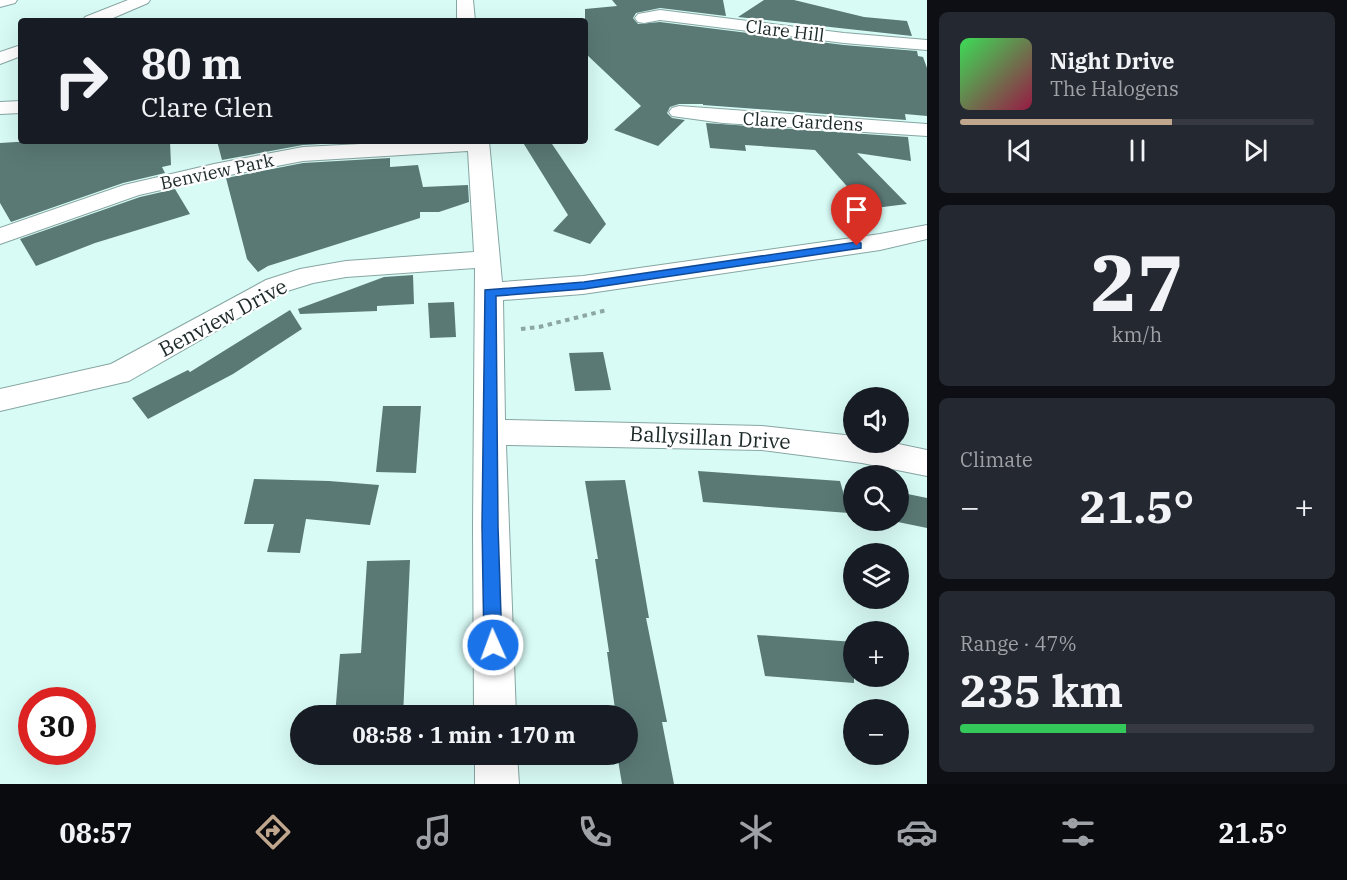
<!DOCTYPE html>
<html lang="en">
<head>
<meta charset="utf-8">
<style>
  :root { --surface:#171b24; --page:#242831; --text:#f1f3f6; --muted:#9ea1a6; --line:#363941; --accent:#c1a68e }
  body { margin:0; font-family:"IBM Plex Serif",serif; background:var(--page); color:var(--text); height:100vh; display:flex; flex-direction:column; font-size:22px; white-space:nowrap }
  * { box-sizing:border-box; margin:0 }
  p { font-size:20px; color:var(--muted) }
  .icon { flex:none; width:33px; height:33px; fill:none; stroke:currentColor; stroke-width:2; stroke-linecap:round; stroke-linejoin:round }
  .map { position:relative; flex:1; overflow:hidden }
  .drawer { display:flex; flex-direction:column; gap:12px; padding:12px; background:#0d0f14; width:420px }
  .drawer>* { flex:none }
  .top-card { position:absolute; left:18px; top:18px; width:570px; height:126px; border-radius:6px; box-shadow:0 6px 24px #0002; background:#171b24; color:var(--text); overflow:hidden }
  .fabs { position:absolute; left:843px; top:387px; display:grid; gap:12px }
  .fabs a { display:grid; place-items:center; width:66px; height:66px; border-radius:50%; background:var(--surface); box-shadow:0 6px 24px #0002; font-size:30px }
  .speed { position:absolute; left:18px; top:687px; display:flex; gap:12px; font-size:30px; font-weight:700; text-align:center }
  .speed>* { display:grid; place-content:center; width:78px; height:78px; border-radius:50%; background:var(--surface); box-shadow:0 6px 24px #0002; line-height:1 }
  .speed .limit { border:9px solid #d22; background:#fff; color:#111 }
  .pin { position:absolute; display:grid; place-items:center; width:51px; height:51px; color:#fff; margin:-62px -26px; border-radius:50% 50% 50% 0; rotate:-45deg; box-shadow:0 0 6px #0007 }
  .pin .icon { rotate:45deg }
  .me { position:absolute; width:66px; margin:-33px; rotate:358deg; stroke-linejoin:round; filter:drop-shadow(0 0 4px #0008) }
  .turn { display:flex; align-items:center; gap:21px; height:126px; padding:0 24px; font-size:27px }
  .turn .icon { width:78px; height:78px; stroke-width:2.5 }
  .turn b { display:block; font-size:42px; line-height:51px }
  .big { font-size:45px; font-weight:700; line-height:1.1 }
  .drawer .card { flex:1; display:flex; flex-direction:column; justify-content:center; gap:9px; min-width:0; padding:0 21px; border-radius:9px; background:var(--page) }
  .drawer .dial { align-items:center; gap:0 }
  .dial b { font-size:78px; line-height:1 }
  .song { display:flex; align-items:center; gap:18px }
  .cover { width:72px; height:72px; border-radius:9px; background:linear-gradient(135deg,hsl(130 70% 55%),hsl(340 70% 35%)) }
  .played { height:6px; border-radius:3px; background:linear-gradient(90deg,var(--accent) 60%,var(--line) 60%) }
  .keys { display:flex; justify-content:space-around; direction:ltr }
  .heat { display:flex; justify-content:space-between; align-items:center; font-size:33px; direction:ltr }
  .charge { height:9px; border-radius:4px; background:linear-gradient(90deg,#34c759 47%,var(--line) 0) }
  .trip { position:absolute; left:290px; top:705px; width:348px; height:60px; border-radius:30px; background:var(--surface); box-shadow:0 6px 24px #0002; font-weight:700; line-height:60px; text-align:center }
  .dock { display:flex; height:96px; justify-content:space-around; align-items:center; background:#090b0e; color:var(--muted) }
  .dock .icon { width:42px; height:42px }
  .dock .on { color:var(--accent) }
  .dock b { font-size:27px; color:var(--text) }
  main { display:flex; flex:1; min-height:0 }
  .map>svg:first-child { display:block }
  .building { fill:#5a7975 }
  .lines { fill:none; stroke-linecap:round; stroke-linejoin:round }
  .street-casing { stroke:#86a6a2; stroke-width:2 }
  .path { stroke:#8ca6a2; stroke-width:4; stroke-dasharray:4.5 4.5; stroke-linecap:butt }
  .street { fill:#fff; fill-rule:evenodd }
  .route { fill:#1a73e8; stroke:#114b97; stroke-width:1.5 }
  .labels { text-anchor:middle; stroke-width:4.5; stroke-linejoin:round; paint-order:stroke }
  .far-street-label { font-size:18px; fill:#1c2928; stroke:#fff }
  .street-label { font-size:21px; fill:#1c2928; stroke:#fff }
</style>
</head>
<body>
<main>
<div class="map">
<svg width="927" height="784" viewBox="0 0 927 784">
  <rect width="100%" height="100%" fill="#d8fbf6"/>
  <path class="building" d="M612,0H723L726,16L660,8L636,13L633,18L638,24L660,22L844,45L917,51L918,56L923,57L927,68V116L905,114L906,120L703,105V104H679L670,107L667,113L672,118L685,120L658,146L614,130L641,106L585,53V9L617,6Z
    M764,0H794L864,17L907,21L912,36L738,17Z
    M706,123L908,137L911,161L857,153L907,204L867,209L815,150L745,145L746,151L710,148Z
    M32,141H170L171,165L162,167L165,173L123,183L11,222L0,203V143Z
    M217,141H375L303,145L222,160Z
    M522,141H550L606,224L590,244L553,231L568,215Z
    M390,158V167L418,165L423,187L468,185L469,202L439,212H420V218L268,266L258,272L247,259L226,178L303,163Z
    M175,189L190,214L95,243L36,266L20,239L140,197Z
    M413,275L414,304L377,306V311L300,314L298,309L384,277Z
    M454,302L456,337L430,338L428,303Z
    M290,310L302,329L233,374L148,419L132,398L188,370L190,372Z
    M603,352L611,390L575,391L569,353Z
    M383,406H421L416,473L376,472Z
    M698,471L840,481L849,513L703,502Z
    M254,479L329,481L379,485L370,525L306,519L300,553L267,552L274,524H244Z
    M625,480L649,618H646L667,722H662L674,784H622L617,754H627V716H616L607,652H609L595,559H598L585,481Z
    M898,492L927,498V528L898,522Z
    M410,560L403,716H335L340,654L361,653L367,561Z
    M757,635L854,642V683L765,676Z"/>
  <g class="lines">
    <g class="street-casing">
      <path id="street" d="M0,0H17L15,3L0,7Z
        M128,0H150L148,3L106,21H82L85,17Z
        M457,0H473L475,21H457Z
        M660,10L844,33L927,40V50L844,43L660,20L644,23L638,22L635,18L638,14Z
        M21,45V56L0,64V52Z
        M21,101V113L0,114V102Z
        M679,106L927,124V136L723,123L672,116L669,112L672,108Z
        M418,141H489L502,282L583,276L880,234L927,225V239L880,250L583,294L503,300L505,420L762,426L854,436V442H889L927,450V476L862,463L762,450L506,445L516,716H474L473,527L475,268L346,277L313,283L284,292L129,381L0,411V389L111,364L266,280L300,269L346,261L474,252L468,151L303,161L214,178L139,195L0,244V228L124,185L214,164L303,147Z
        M475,754H517L519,784H475Z"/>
    </g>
    <path class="path" d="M521,329L539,327L607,310"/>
    <use href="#street" class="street"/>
  </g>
  <path class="route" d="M857,242L861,243V248L584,289L496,296L498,526L502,645L499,651L493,653L487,651L484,645L482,526L485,290L584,282Z"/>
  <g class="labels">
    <g class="far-street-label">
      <text transform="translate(785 31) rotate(7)" y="6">Clare Hill</text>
      <text transform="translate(803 122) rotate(3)" y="6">Clare Gardens</text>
      <text transform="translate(217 172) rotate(-12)" y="6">Benview Park</text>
    </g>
    <g class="street-label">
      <text transform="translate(223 318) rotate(-28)" y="7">Benview Drive</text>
      <text transform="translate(710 438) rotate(3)" y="7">Ballysillan Drive</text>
    </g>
  </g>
</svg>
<div class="fabs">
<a><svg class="icon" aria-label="sound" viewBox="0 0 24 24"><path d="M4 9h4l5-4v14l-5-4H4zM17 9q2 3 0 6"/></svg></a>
<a><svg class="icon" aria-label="search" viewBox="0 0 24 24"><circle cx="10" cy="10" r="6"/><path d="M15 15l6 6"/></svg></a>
<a><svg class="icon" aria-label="layers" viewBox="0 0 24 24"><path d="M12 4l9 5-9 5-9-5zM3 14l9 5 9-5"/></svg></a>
<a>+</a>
<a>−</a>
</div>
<div class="speed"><div class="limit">30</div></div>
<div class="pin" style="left:857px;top:246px;background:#d93025"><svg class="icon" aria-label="arrive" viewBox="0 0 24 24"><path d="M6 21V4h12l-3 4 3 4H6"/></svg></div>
<svg class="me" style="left:493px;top:645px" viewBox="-20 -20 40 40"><circle r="17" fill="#1a73e8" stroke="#fff" stroke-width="3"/><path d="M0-11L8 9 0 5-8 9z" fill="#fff"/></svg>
<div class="trip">08:58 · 1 min · 170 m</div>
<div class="top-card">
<div class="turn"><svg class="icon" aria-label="right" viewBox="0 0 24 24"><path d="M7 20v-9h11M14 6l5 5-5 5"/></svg><div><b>80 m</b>Clare Glen</div></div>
</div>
</div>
<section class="drawer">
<div class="card">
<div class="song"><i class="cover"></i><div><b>Night Drive</b><p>The Halogens</p></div></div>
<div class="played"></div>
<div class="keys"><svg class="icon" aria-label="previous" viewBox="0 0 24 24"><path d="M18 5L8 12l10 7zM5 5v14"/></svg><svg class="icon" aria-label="pause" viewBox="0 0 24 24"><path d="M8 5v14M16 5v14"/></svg><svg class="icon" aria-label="next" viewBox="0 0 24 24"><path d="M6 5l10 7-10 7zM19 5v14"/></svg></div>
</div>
<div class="card dial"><b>27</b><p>km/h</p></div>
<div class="card"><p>Climate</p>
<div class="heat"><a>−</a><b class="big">21.5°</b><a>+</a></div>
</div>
<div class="card"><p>Range · 47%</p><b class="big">235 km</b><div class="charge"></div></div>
</section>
</main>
<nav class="dock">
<b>08:57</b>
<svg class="icon on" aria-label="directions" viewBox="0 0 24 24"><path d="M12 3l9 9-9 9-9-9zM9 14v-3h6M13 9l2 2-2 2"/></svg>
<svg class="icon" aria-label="music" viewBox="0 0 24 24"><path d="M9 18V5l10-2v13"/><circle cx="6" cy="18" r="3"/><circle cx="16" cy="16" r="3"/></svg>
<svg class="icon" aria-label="phone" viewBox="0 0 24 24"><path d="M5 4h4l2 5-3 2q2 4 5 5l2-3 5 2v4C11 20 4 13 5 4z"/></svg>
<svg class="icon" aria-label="climate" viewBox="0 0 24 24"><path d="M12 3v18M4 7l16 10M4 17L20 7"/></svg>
<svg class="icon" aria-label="car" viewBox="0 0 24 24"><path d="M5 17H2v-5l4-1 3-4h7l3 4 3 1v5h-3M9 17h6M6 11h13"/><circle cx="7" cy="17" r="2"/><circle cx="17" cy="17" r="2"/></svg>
<svg class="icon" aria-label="filters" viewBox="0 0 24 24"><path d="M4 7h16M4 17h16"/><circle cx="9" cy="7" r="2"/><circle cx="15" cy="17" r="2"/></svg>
<b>21.5°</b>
</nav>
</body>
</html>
